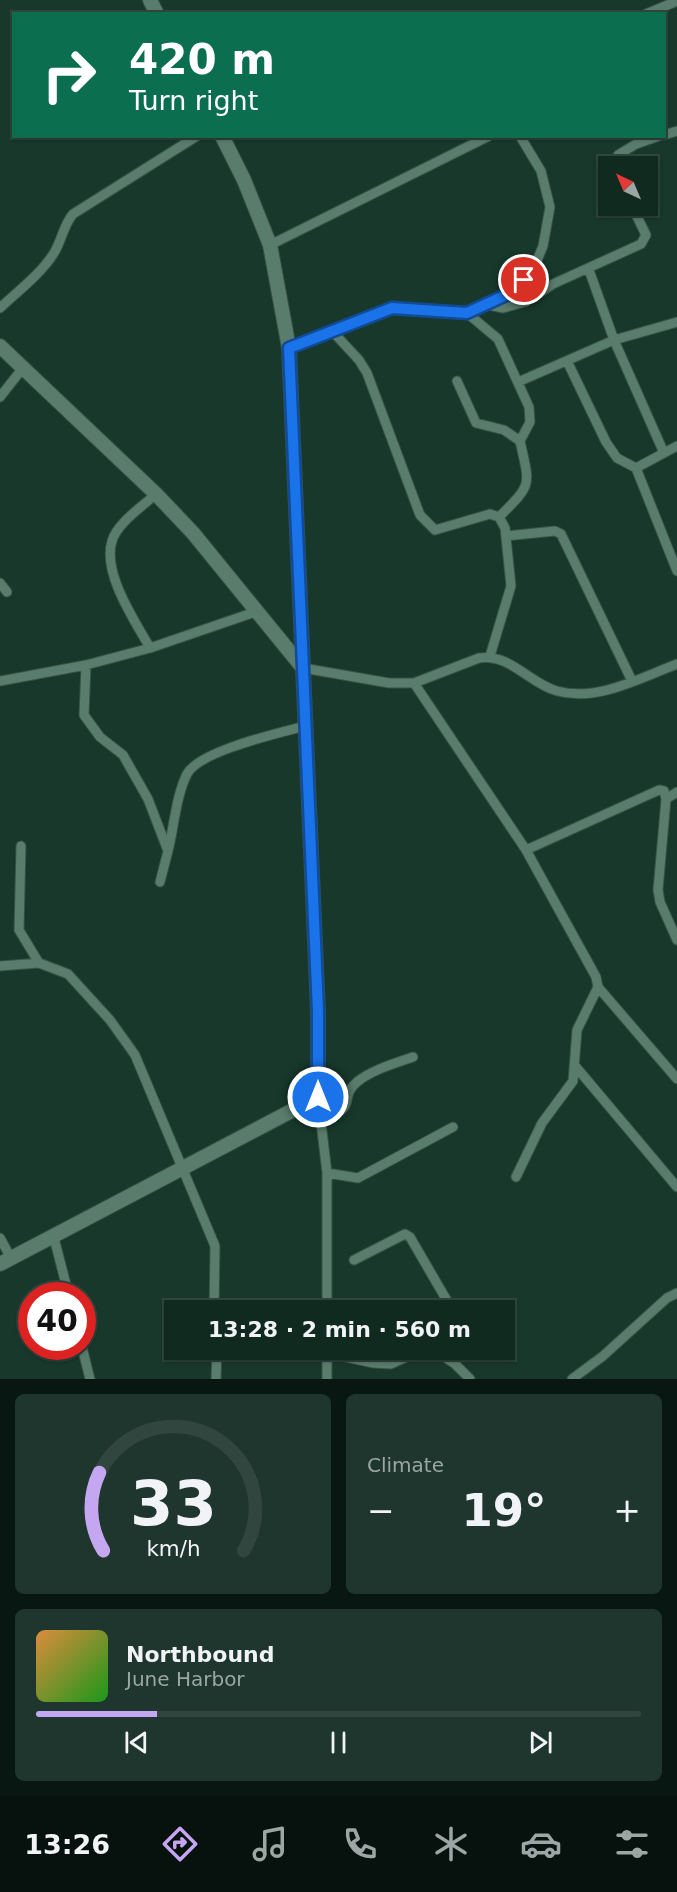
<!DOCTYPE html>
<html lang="en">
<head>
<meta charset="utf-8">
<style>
  :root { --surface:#112a20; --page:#1e362d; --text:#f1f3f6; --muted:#9ca7a5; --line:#30463e; --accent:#c5a7f1 }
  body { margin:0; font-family:"DejaVu Sans",sans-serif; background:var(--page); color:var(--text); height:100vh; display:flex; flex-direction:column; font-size:22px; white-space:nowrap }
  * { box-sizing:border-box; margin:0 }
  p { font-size:20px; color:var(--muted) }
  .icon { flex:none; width:33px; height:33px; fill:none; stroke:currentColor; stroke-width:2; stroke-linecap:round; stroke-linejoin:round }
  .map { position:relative; height:1379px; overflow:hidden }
  .sheet { display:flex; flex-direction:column; gap:15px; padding:15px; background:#091712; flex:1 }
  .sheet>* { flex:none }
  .banner { position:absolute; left:12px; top:12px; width:654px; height:126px; border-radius:0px; box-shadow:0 2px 4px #0004,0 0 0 2px var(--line); background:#0b6e4f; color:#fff; overflow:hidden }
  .needle { width:39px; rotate:316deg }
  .tools { position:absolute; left:598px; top:156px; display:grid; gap:12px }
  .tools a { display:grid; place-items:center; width:60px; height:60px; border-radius:0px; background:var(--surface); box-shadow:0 2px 4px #0004,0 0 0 2px var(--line); font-size:30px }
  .speed { position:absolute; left:18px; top:1282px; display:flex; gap:12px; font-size:30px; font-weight:700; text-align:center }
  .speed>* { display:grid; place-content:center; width:78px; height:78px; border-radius:50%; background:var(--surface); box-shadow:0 2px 4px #0004,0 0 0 2px var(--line); line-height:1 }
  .speed .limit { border:9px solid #d22; background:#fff; color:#111 }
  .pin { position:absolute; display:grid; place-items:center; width:51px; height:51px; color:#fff; margin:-26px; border:3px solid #fff; border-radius:50%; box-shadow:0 2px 6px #0007 }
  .me { position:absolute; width:66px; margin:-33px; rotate:0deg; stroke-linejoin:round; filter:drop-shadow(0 0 4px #0008) }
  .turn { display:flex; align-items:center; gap:21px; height:126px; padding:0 18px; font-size:27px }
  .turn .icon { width:78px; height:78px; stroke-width:2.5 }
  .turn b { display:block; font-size:42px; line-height:51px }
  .big { font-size:45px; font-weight:700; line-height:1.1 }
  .sheet .card { flex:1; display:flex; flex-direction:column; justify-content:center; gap:9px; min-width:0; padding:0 21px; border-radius:9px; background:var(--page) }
  .sheet .dial { align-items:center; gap:0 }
  .dial svg { height:156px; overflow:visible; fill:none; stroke:var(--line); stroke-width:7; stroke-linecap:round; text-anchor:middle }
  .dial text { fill:var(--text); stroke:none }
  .song { display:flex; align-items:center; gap:18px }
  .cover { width:72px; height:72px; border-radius:9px; background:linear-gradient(135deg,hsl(30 70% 55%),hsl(120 70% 35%)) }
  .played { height:6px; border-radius:3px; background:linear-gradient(90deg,var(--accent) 20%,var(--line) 20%) }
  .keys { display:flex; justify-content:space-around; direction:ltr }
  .heat { display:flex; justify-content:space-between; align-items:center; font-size:33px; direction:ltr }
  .sheet .tiles { flex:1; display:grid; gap:15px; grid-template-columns:1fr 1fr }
  .card:last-child { grid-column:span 2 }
  .trip { position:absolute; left:164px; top:1300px; width:351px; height:60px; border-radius:0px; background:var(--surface); box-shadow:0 2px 4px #0004,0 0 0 2px var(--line); font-weight:700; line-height:60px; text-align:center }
  .dock { display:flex; height:96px; justify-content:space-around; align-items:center; background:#07110d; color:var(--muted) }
  .dock .icon { width:42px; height:42px }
  .dock .current { color:var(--accent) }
  .dock b { font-size:27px; color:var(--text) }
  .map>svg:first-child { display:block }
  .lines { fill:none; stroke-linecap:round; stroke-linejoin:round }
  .street-casing { stroke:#375247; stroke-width:11 }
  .secondary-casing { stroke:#375247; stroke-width:16 }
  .street { stroke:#5a7c6c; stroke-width:9 }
  .secondary { stroke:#5a7c6c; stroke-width:14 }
  .route-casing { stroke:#114b97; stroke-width:15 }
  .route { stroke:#1a73e8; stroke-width:10 }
</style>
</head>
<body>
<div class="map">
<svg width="677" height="1379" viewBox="0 0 677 1379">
  <rect width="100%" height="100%" fill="#17382a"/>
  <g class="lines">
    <g class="street-casing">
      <path id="street" d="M646,14L677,1
        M664,135L677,131
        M614,166L618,155L636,144L659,136
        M270,245L489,136
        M589,270L614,340L664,453
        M489,305L503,308L525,302L553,284L641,244L646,235L632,206
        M0,308C18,291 41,274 54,253C62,240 63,226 73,214L197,136
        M467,313L498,339L529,407L530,422L520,441
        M333,332L359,360L367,373L420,515L435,530L490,514L499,517L505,528L511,586L490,656
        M289,348L392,308L467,313L515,291L533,270L543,246L550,207L541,171L520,136
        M567,361L606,442L617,458L636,468L677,571
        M457,381L476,423L504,430L520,441C530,487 533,483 499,517
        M518,382L614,340L677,322
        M0,397L22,369
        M636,468L677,446
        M506,536L555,531L561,534L632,681
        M0,583L7,592
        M150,648C135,621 102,573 112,541C117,523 143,506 156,494
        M86,665L84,715L100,737L123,755L148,799L168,851L160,882
        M303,668L389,683H414L479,658C510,653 530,684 557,691C597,702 640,678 677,664
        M0,681L86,665L150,648L255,612
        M414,683L526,850L596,977L598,987L677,1079
        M666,799L677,792
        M21,846L19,930L39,963L68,974L110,1020L135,1055L215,1246L214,1311
        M526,850L659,790L664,791L666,799L658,890L660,902L677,940
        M168,851C174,827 176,796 187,774C199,751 279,733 305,726
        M0,966L39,963
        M576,1067L677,1187
        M318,1097L327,1173V1311
        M321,1119C361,1107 337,1099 357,1082C371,1070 396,1063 413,1057
        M327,1173L358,1178L453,1127
        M516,1177L542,1123L573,1081L577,1030L598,987
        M53,1234L69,1296
        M0,1238L11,1258
        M354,1260L405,1234L410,1237L453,1311
        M504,1315L508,1313
        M82,1347L90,1379
        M327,1350V1379
        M434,1350L455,1364L470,1379
        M327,1353L373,1363L391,1364L422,1350
        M216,1379L217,1350
        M572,1379L603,1356L667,1298L677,1293"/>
    </g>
    <g class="secondary-casing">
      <path id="secondary" d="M150,0L157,14
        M0,346L156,494L193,533L303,668
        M0,1264L318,1097V1011L289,348L270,245L244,180L222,136"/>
    </g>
    <use href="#street" class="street"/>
    <use href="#secondary" class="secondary"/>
  </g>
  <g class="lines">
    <g class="route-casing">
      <path id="route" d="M318,1097V1011L289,348L392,308L467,313L515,291L524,280"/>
    </g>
    <use href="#route" class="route"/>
  </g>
</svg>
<div class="tools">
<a><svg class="needle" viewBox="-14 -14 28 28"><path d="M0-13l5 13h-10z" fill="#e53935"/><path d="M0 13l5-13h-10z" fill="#9ca7a5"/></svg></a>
</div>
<div class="speed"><div class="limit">40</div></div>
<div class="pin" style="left:524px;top:280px;background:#d93025"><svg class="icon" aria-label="arrive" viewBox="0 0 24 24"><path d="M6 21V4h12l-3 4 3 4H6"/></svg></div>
<svg class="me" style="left:318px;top:1097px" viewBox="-20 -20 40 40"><circle r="17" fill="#1a73e8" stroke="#fff" stroke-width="3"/><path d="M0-11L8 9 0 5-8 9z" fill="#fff"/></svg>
<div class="trip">13:28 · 2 min · 560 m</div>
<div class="banner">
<div class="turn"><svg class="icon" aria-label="right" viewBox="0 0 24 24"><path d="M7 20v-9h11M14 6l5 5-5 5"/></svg><div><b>420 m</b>Turn right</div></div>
</div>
</div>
<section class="sheet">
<div class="tiles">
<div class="card dial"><svg viewBox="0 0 100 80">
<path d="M14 69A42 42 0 1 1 86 69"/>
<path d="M14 69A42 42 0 0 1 12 29" stroke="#c5a7f1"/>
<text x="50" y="56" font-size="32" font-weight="700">33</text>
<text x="50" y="72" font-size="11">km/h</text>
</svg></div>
<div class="card"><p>Climate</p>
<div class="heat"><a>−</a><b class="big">19°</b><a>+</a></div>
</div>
<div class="card">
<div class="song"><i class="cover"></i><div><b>Northbound</b><p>June Harbor</p></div></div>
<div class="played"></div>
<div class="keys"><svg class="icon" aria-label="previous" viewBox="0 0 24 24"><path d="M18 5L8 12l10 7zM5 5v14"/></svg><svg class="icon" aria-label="pause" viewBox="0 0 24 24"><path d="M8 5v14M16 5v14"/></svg><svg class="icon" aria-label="next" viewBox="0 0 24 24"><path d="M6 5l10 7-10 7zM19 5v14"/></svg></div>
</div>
</div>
</section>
<nav class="dock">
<b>13:26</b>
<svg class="icon current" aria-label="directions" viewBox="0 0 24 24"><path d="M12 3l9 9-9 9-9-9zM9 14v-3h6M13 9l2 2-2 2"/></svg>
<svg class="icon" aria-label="music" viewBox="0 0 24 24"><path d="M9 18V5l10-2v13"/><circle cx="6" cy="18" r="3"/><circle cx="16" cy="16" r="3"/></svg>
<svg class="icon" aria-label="phone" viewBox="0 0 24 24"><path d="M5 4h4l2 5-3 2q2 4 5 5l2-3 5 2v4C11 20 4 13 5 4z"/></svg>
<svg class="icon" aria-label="climate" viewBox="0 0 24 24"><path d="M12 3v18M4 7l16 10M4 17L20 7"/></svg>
<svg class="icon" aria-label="car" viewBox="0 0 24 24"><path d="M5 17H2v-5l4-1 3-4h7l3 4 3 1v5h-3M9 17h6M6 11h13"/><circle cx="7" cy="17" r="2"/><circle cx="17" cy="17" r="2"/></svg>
<svg class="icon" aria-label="filters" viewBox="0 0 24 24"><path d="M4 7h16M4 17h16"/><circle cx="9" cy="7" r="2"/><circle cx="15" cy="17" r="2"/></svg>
</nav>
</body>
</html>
